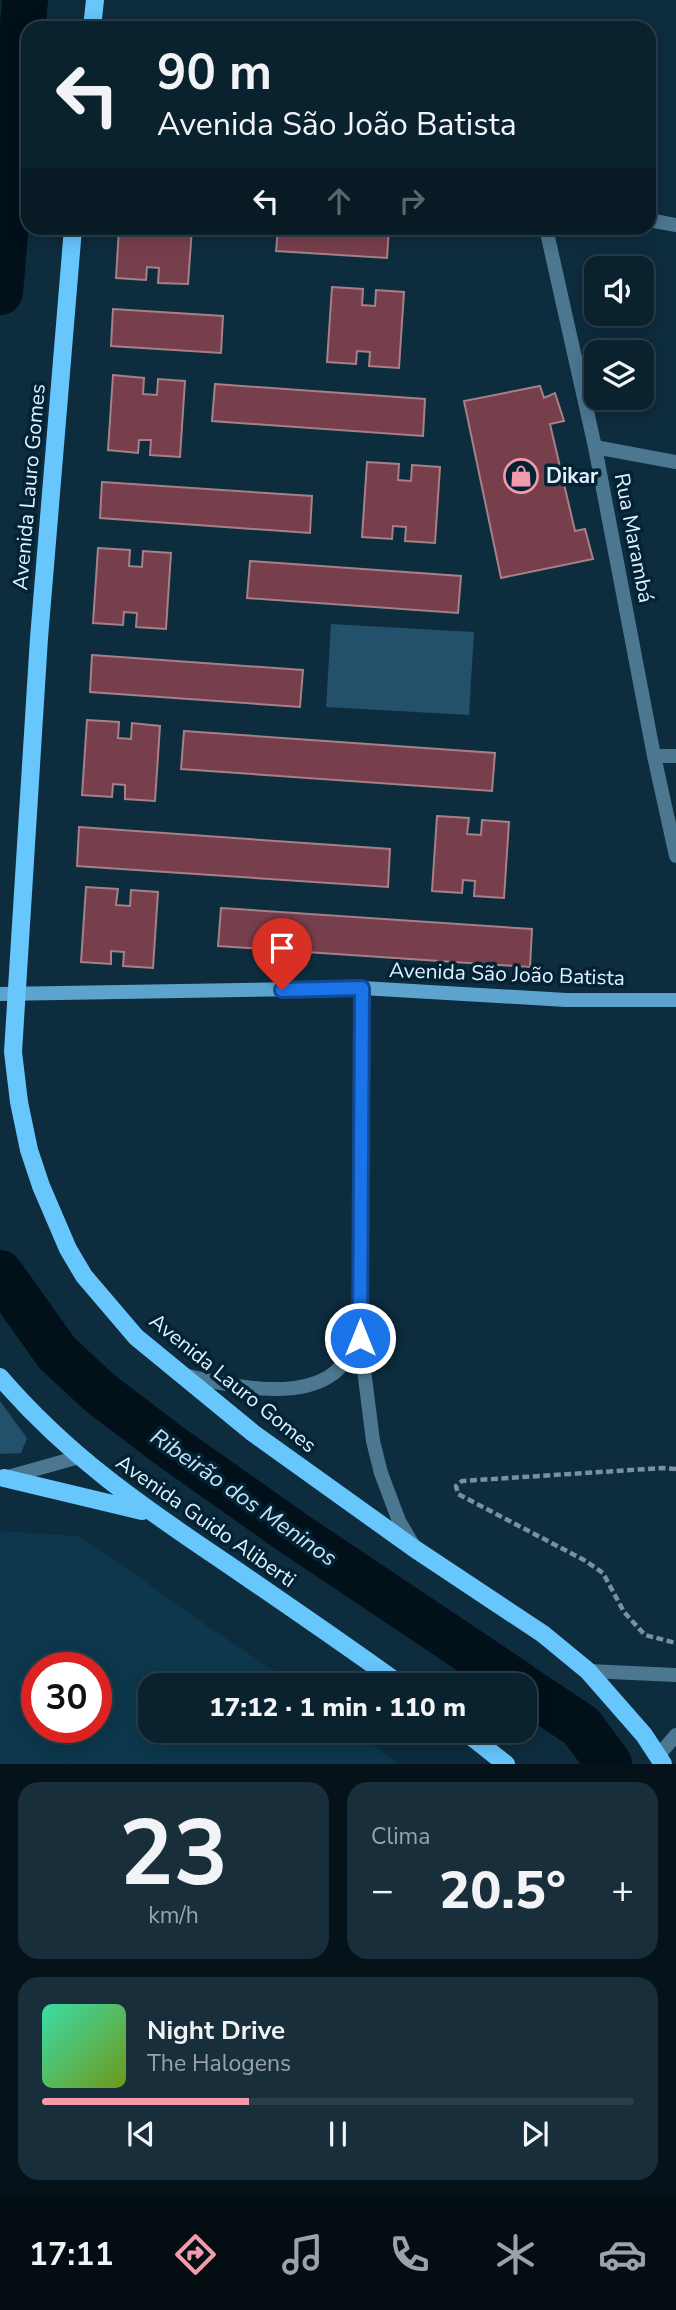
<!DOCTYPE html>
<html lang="pt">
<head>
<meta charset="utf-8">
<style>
  :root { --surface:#0a212e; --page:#182e3a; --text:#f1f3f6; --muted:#99a3aa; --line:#2a3e4a; --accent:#f39aac }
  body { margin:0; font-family:"Nunito Sans",sans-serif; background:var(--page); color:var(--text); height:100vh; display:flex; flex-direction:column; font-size:26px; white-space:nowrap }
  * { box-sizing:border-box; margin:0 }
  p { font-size:23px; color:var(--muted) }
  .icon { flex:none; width:38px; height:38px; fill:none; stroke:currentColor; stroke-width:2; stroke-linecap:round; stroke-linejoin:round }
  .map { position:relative; height:1764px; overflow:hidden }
  .sheet { display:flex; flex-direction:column; gap:18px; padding:18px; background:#061219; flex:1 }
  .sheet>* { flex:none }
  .top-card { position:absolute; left:21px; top:21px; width:635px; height:214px; border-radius:21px; box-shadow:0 4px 18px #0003,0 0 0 2px var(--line); background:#0a212e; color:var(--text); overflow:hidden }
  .fabs { position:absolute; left:584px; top:256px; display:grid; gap:14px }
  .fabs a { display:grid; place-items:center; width:70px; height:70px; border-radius:14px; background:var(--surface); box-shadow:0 4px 18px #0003,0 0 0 2px var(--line); font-size:35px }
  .speed { position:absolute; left:21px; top:1652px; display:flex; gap:14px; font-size:35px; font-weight:700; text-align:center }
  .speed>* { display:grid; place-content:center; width:91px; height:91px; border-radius:50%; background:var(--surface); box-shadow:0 4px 18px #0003,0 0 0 2px var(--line); line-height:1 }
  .speed .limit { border:10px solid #d22; background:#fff; color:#111 }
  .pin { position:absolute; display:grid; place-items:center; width:60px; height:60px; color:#fff; margin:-72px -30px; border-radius:50% 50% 50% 0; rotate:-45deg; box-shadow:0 0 7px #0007 }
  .pin .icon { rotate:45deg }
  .me { position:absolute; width:77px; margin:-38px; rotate:0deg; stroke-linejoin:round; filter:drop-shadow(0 0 5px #0008) }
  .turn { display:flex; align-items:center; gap:24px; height:147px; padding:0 21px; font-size:32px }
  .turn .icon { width:91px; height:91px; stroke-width:2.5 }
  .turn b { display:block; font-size:49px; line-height:60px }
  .lanes { display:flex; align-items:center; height:66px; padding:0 21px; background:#0003; justify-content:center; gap:35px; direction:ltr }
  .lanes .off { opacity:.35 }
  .big { font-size:52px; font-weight:800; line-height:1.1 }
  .sheet .tile { flex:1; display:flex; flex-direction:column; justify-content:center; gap:10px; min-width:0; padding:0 24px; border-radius:21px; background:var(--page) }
  .sheet .dial { align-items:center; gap:0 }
  .dial b { font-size:91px; line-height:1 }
  .song { display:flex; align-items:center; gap:21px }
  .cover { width:84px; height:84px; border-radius:10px; background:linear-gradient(135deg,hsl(160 70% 55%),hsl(80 70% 35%)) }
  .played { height:7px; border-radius:4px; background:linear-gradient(90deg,var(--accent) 35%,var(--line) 35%) }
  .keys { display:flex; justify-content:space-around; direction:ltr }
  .heat { display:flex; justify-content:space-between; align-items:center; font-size:38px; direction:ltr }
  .sheet .tiles { flex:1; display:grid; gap:18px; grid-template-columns:1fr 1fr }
  .tile:last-child { grid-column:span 2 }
  .trip { position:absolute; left:138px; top:1673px; width:399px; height:70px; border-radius:21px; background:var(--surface); box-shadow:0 4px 18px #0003,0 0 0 2px var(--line); font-weight:800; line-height:70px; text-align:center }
  .menu { display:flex; height:112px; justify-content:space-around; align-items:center; background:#040d12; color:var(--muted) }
  .menu .icon { width:49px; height:49px }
  .menu .current { color:var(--accent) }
  .menu b { font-size:32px; color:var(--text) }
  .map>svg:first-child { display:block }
  .built { fill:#0d374c; fill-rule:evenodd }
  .green { fill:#23516b }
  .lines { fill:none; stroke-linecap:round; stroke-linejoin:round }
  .river { stroke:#011019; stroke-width:46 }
  .building { fill:#773f4b; stroke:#a68087; stroke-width:2 }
  .path { stroke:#78909f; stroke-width:4.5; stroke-dasharray:7 3.5; stroke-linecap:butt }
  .street { stroke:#4c7791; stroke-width:14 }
  .secondary { stroke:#5ca4cd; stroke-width:14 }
  .primary { stroke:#67c6fc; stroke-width:18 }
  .route-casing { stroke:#114b97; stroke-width:18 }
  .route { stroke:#1a73e8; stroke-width:12 }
  .labels { text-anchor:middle; stroke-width:7; stroke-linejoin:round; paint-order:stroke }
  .poi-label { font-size:21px; font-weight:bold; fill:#e1f2fe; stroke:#032233; text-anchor:start }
  .street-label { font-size:21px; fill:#e1f2fe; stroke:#032233 }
  .water-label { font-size:23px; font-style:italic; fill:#c3e3f7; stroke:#032233 }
</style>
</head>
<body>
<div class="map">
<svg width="676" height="1764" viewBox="0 0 676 1764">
  <rect width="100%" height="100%" fill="#0d2c3d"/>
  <path class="built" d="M0,1531L77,1536L138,1576L178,1606L295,1685H150V1731H355L399,1764H0ZM37,1668H96V1727H37Z"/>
  <path class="green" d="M331,624L474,632L469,715L326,707Z
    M0,1401L27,1438L21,1453L0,1454Z"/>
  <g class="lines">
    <path class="river" d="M0,292L25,0
      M0,1273L57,1353L100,1393L171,1447L296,1535L520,1685
      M525,1689L581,1726L609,1764"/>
  </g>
  <path class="building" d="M119,228H192L188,284L158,283L159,268L147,267L146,280L116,278Z
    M278,228H389L387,258L276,251Z
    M332,287L363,289L362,305L375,306L376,290L404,292L399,368L369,366L370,352L357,351L356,364L327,362Z
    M113,309L223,316L221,353L111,346Z
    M113,375L144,378L143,394L157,395L158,379L185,381L180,457L150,455L151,440H139L138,453L108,450Z
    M215,384L425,399L423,436L212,421Z
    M540,386L544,398L555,393L564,421L550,424L575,531L585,529L593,559L501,578L464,401Z
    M367,462L399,464L398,480L411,481L412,465L440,467L435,543L405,541L406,527L393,526L392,539L362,537Z
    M102,482L312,496L310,533L100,518Z
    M98,548L130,550L129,566L142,567L143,551L171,553L166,629L136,627L137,613L124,612L123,625L93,623Z
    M250,561L461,576L458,613L247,598Z
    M92,655L303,670L300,707L90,692Z
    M87,720L119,722L118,738L131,739L132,723L160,726L155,801L125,799V785L113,784L112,797L82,795Z
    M184,731L495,753L492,791L181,769Z
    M437,816L469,818L467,834L481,835L482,820L509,822L504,898L474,896L475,881L463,880L462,893L432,891Z
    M79,827L390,849L388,887L77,866Z
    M86,887L118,889L116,905L130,906L131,890L158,892L153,968L123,966L124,952L111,951V964L81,962Z
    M221,908L532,929L530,967L218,946Z"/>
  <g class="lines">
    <path class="path" d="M676,1469L662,1468L462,1481L456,1486L458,1494L584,1560L603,1573L624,1612L645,1635L676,1643"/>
    <path class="street" d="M649,220L676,225
      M546,228L595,447L654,756L676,856
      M595,447L676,462
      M654,756H676
      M362,988L360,1338L373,1441L381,1473L399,1521L415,1548
      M184,1375C226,1385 297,1402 334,1373C345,1364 353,1350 360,1338
      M8,1477L79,1457
      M588,1671L676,1675
      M658,1756L676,1735"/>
    <path class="secondary" d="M0,994L362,988L566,1000H676"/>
    <path class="primary" d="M92,28L95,0
      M73,228L39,638L13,1052L19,1102L29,1150L41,1186L68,1249L84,1276L136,1337L253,1433L415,1549L543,1634L588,1671L644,1735L663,1764
      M0,1377C67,1455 141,1506 226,1563C284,1603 343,1643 401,1685
      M4,1478L142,1511
      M464,1731L506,1764"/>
  </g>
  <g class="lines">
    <g class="route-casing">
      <path id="route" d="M282,990L362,988L360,1338"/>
    </g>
    <use href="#route" class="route"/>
  </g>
  <defs>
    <g id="shop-ring" transform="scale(1.75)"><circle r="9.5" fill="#032233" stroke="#f39aac" stroke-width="1.5"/><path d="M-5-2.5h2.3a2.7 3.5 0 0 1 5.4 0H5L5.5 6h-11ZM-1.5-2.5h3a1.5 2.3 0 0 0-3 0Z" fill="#f39aac"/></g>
  </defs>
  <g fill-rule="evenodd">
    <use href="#shop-ring" x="521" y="476"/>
  </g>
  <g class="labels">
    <g class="poi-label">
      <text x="546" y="483">Dikar</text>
    </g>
    <g class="street-label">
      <text transform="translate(29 487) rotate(-85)" y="7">Avenida Lauro Gomes</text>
      <text transform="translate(634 538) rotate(79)" y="7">Rua Marambá</text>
      <text transform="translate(507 974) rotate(2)" y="7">Avenida São João Batista</text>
      <text transform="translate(233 1383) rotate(39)" y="7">Avenida Lauro Gomes</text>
      <text transform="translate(206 1521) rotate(35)" y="7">Avenida Guido Aliberti</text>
    </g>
    <g class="water-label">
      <text transform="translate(244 1497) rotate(35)" y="8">Ribeirão dos Meninos</text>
    </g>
  </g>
</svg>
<div class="fabs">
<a><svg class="icon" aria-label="sound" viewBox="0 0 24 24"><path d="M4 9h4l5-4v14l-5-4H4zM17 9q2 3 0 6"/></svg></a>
<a><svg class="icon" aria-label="layers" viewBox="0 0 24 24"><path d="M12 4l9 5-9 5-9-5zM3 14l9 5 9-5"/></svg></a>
</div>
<div class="speed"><div class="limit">30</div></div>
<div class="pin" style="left:282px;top:990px;background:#d93025"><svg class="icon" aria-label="arrive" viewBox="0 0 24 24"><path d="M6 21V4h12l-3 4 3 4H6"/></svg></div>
<svg class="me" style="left:360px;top:1338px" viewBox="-20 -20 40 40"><circle r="17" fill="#1a73e8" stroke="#fff" stroke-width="3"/><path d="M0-11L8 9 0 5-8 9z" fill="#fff"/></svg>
<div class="trip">17:12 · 1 min · 110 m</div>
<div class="top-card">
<div class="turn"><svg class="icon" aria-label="left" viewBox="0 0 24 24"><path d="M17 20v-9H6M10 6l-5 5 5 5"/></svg><div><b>90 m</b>Avenida São João Batista</div></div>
<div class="lanes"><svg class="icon" aria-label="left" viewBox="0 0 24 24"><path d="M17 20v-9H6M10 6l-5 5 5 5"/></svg><svg class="icon off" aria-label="ahead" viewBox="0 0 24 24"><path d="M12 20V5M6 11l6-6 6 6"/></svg><svg class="icon off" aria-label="right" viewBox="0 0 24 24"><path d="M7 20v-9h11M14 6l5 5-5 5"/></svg></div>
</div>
</div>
<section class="sheet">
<div class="tiles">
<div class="tile dial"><b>23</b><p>km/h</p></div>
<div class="tile"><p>Clima</p>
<div class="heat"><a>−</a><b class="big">20.5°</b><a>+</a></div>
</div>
<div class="tile">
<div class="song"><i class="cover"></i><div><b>Night Drive</b><p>The Halogens</p></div></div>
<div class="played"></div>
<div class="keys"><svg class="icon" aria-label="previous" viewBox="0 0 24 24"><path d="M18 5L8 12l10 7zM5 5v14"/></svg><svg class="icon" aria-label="pause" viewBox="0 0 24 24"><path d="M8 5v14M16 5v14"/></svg><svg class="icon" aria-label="next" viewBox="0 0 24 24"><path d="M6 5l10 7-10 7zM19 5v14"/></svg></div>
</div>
</div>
</section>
<nav class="menu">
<b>17:11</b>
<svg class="icon current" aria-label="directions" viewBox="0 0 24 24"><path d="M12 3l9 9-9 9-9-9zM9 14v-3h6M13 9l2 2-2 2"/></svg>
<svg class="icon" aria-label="music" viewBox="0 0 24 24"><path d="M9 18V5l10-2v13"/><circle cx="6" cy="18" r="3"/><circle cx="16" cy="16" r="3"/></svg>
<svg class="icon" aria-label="phone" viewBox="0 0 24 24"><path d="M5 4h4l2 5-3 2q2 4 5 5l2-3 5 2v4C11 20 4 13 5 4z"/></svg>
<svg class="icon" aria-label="climate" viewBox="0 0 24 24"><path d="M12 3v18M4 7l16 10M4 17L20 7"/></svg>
<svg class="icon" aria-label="car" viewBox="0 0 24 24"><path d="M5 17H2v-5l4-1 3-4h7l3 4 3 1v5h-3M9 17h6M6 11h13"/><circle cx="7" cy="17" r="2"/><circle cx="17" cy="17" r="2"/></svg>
</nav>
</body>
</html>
